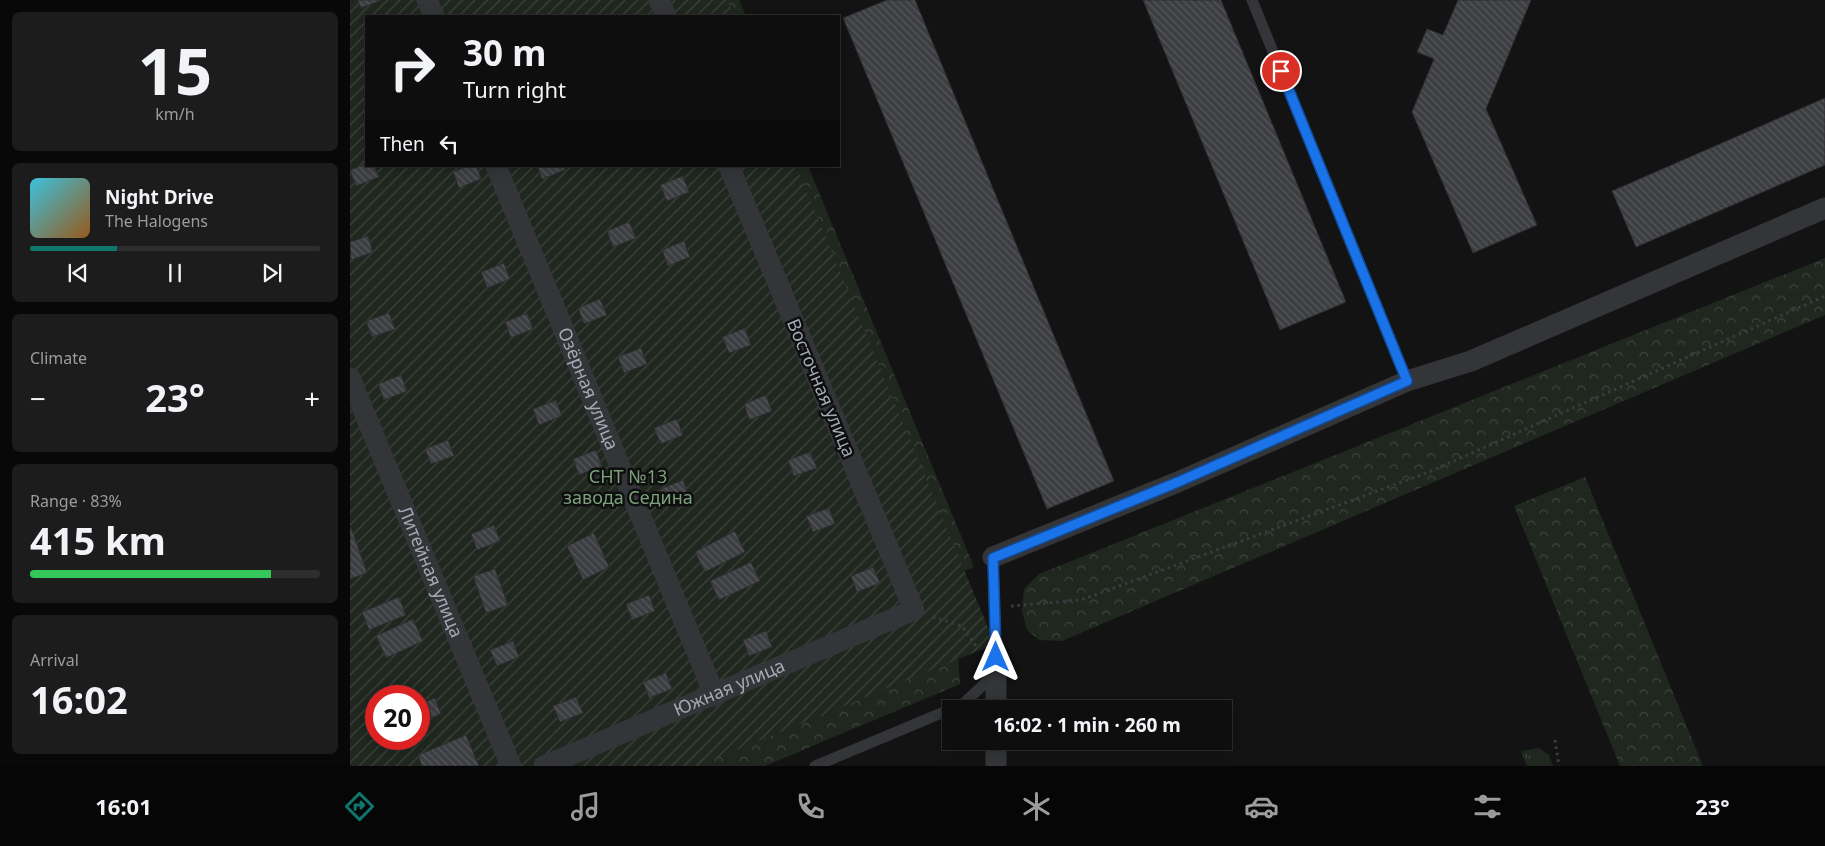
<!DOCTYPE html>
<html lang="en">
<head>
<meta charset="utf-8">
<style>
  :root { --surface:#0e0e0f; --page:#1c1c1d; --text:#f1f3f6; --muted:#9b9c9e; --line:#2e2e2f; --accent:#0f766e }
  body { margin:0; font-family:"Noto Sans",sans-serif; background:var(--page); color:var(--text); height:100vh; display:flex; flex-direction:column; font-size:19px; white-space:nowrap }
  * { box-sizing:border-box; margin:0 }
  p { font-size:16px; color:var(--muted) }
  .icon { flex:none; width:28px; height:28px; fill:none; stroke:currentColor; stroke-width:2; stroke-linecap:round; stroke-linejoin:round }
  .map { position:relative; flex:1; overflow:hidden }
  .details { display:flex; flex-direction:column; gap:12px; padding:12px; background:#080808; width:350px }
  .details>* { flex:none }
  .guide { position:absolute; left:15px; top:15px; width:475px; height:152px; border-radius:0px; box-shadow:0 2px 12px #0003,0 0 0 1px var(--line); background:#0e0e0f; color:var(--text); overflow:hidden }
  .speed { position:absolute; left:15px; top:685px; display:flex; gap:10px; font-size:25px; font-weight:700; text-align:center }
  .speed>* { display:grid; place-content:center; width:65px; height:65px; border-radius:50%; background:var(--surface); box-shadow:0 2px 12px #0003,0 0 0 1px var(--line); line-height:1 }
  .speed .limit { border:8px solid #d22; background:#fff; color:#111 }
  .pin { position:absolute; display:grid; place-items:center; width:42px; height:42px; color:#fff; margin:-21px; border:2px solid #fff; border-radius:50%; box-shadow:0 1px 5px #0007 }
  .me { position:absolute; width:55px; margin:-28px; rotate:0deg; stroke-linejoin:round; filter:drop-shadow(0 0 4px #0008) }
  .turn { display:flex; align-items:center; gap:18px; height:105px; padding:0 15px; font-size:22px }
  .turn .icon { width:65px; height:65px; stroke-width:2.5 }
  .turn b { display:block; font-size:35px; line-height:42px }
  .then { display:flex; align-items:center; height:48px; padding:0 15px; background:#0003; gap:10px; font-size:19px }
  .big { font-size:38px; font-weight:700; line-height:1.1 }
  .details .widget { flex:1; display:flex; flex-direction:column; justify-content:center; gap:8px; min-width:0; padding:0 18px; border-radius:8px; background:var(--page) }
  .details .dial { align-items:center; gap:0 }
  .dial b { font-size:65px; line-height:1 }
  .song { display:flex; align-items:center; gap:15px }
  .cover { width:60px; height:60px; border-radius:8px; background:linear-gradient(135deg,hsl(190 70% 55%),hsl(30 70% 35%)) }
  .played { height:5px; border-radius:2px; background:linear-gradient(90deg,var(--accent) 30%,var(--line) 30%) }
  .keys { display:flex; justify-content:space-around; direction:ltr }
  .heat { display:flex; justify-content:space-between; align-items:center; font-size:28px; direction:ltr }
  .charge { height:8px; border-radius:4px; background:linear-gradient(90deg,#34c759 83%,var(--line) 0) }
  .trip { position:absolute; left:592px; top:700px; width:290px; height:50px; border-radius:0px; background:var(--surface); box-shadow:0 2px 12px #0003,0 0 0 1px var(--line); font-weight:700; line-height:50px; text-align:center }
  .tabs { display:flex; height:80px; justify-content:space-around; align-items:center; background:#060606; color:var(--muted) }
  .tabs .icon { width:35px; height:35px }
  .tabs .selected { color:var(--accent) }
  .tabs b { font-size:22px; color:var(--text) }
  main { display:flex; flex:1; min-height:0 }
  .map>svg:first-child { display:block }
  .grass { fill:url(#grass-tufts) }
  .forest { fill:url(#forest-crowns) }
  .garden { fill:url(#garden-furrows); fill-rule:evenodd }
  .building { fill:url(#building-back-hatch); stroke:#2d2d30 }
  .lines { fill:none; stroke-linecap:round; stroke-linejoin:round }
  .path { stroke:#3a3c40; stroke-width:3; stroke-dasharray:2.5 4; stroke-linecap:butt }
  .service { stroke:#343539; stroke-width:11 }
  .minor { stroke:#343539; stroke-width:21 }
  .route-casing { stroke:#114b97; stroke-width:12 }
  .route { stroke:#1a73e8; stroke-width:9 }
  .labels { text-anchor:middle; stroke-width:5; stroke-linejoin:round; paint-order:stroke }
  .street-label { font-size:18px; fill:#a4aab5; stroke:#0e0e0f }
  .park-label { font-size:18px; fill:#7ba07b; stroke:#0e0e0f }
</style>
</head>
<body>
<main>
<section class="details">
<div class="widget dial"><b>15</b><p>km/h</p></div>
<div class="widget">
<div class="song"><i class="cover"></i><div><b>Night Drive</b><p>The Halogens</p></div></div>
<div class="played"></div>
<div class="keys"><svg class="icon" aria-label="previous" viewBox="0 0 24 24"><path d="M18 5L8 12l10 7zM5 5v14"/></svg><svg class="icon" aria-label="pause" viewBox="0 0 24 24"><path d="M8 5v14M16 5v14"/></svg><svg class="icon" aria-label="next" viewBox="0 0 24 24"><path d="M6 5l10 7-10 7zM19 5v14"/></svg></div>
</div>
<div class="widget"><p>Climate</p>
<div class="heat"><a>−</a><b class="big">23°</b><a>+</a></div>
</div>
<div class="widget"><p>Range · 83%</p><b class="big">415 km</b><div class="charge"></div></div>
<div class="widget"><p>Arrival</p><b class="big">16:02</b></div>
</section>
<div class="map">
<svg width="1475" height="766" viewBox="0 0 1475 766">
  <defs>
    <pattern id="grass-tufts" width="24" height="20" patternUnits="userSpaceOnUse" patternTransform="scale(1.25)"><rect width="24" height="20" fill="#1f271f"/><path d="M3 7l-1-3M5 7V3M7 7l1-3M15 17l-1-3M17 17v-4M19 17l1-3" fill="none" stroke="#3d443d"/></pattern>
    <pattern id="forest-crowns" width="20" height="18" patternUnits="userSpaceOnUse" patternTransform="scale(1.25)"><rect width="20" height="18" fill="#1f271f"/><path d="M2 6a3 3 0 1 1 6 0M12 15a3 3 0 1 1 6 0" fill="none" stroke="#3d443d"/></pattern>
    <pattern id="garden-furrows" width="10" height="10" patternUnits="userSpaceOnUse" patternTransform="scale(1.25)"><rect width="10" height="10" fill="#1f271f"/><path d="M-1 1l2-2M0 10L10 0M9 11l2-2" fill="none" stroke="#3d443d"/></pattern>
    <pattern id="building-back-hatch" width="6" height="6" patternUnits="userSpaceOnUse" patternTransform="scale(1.25)"><rect width="6" height="6" fill="#3d3e41"/><path d="M-1 5l2 2M0 0l6 6M5-1l2 2" fill="none" stroke="#56575a"/></pattern>
  </defs>
  <rect width="100%" height="100%" fill="#131314"/>
  <path class="grass" d="M1189,748L1199,755L1203,766H1177L1171,751Z"/>
  <path class="forest" d="M327,0H389L396,16H334Z
    M395,166H458L624,567L570,590Z
    M1475,258V315L712,641L689,640L677,630L672,611L674,589L689,574Z
    M1235,477L1353,766H1270L1164,506Z
    M605,611L610,684L415,766H239Z"/>
  <path class="garden" d="M0,0H377L384,16H16V166H446L645,644L347,766H0ZM26,696H69V739H26Z"/>
  <path class="building" d="M8,0H32L11,8Z
    M537,0H565L764,481L697,509L493,18Z
    M793,0H871L996,302L930,330Z
    M1108,0H1181L1136,109L1187,225L1123,253L1062,112L1084,59L1067,52L1077,29L1093,35Z
    M1475,98V165L1286,247L1262,191Z
    M16,164V166H24L29,177L6,186L0,170Z
    M117,166H127L131,179L109,188L103,172Z
    M187,166H213L215,170L192,179Z
    M333,176L339,192L317,201L310,185Z
    M279,222L286,238L263,247L257,231Z
    M18,236L23,252L1,260L0,242Z
    M334,241L340,257L318,266L312,250Z
    M154,263L160,279L137,288L131,272Z
    M250,299L257,315L234,324L228,308Z
    M39,313L45,329L22,337L16,321Z
    M177,313L183,329L161,338L155,322Z
    M395,328L401,345L379,353L372,337Z
    M291,348L297,364L274,373L268,357Z
    M51,375L57,391L34,400L28,384Z
    M416,395L422,411L399,420L394,404Z
    M206,400L212,416L189,425L183,409Z
    M327,419L333,435L311,444L304,428Z
    M98,440L104,456L81,464L75,449Z
    M246,450L252,466L229,475L223,459Z
    M460,452L467,468L444,476L438,460Z
    M333,480L339,496L316,504L310,489Z
    M479,508L485,524L463,532L456,516Z
    M144,525L150,541L127,550L121,534Z
    M1,527L17,573L0,579V528Z
    M385,531L395,552L355,572L345,552Z
    M244,533L259,567L233,580L217,546Z
    M401,562L410,581L369,600L360,581Z
    M523,567L530,583L507,592L501,576Z
    M145,569L158,605L136,613L123,576Z
    M299,595L305,611L282,620L276,604Z
    M49,597L56,615L19,630L12,612Z
    M63,619L73,641L36,658L26,636Z
    M416,631L422,647L399,656L393,640Z
    M163,641L169,657L147,666L140,650Z
    M316,673L322,689L299,698L293,682Z
    M226,697L233,713L210,722L203,706Z
    M85,698L91,714L69,723V704Z
    M116,735L129,766H72L68,755Z"/>
  <g class="lines">
    <path class="path" d="M661,606L731,600L1079,472L1475,296
      M583,617L612,626L627,647
      M1205,740L1209,766"/>
    <path class="service" d="M902,0L1057,381
      M465,766L613,704L646,673L643,557"/>
    <g class="minor">
      <path d="M77,0L84,16"/>
      <path d="M309,0L316,16"/>
      <path id="s1" d="M146,166L365,696"/>
      <path id="s2" d="M0,378L161,766"/>
      <path d="M643,557L828,482L1057,381L1121,361L1475,208"/>
      <path d="M646,673V709"/>
      <path d="M646,741V766"/>
      <path id="s3" d="M194,766L564,610L379,166"/>
    </g>
  </g>
  <g class="lines">
    <g class="route-casing">
      <path id="route" d="M646,657L643,558L828,482L1057,381L931,71"/>
    </g>
    <use href="#route" class="route"/>
  </g>
  <g class="labels">
    <g class="street-label">
      <text transform="translate(471 388) rotate(67)" y="6">Восточная улица</text>
      <text dy="6" stroke="none"><textPath href="#s1" startOffset="241">Озёрная улица</textPath></text>
      <text dy="6" stroke="none"><textPath href="#s2" startOffset="210">Литейная улица</textPath></text>
      <text dy="6" stroke="none"><textPath href="#s3" startOffset="201">Южная улица</textPath></text>
    </g>
    <g class="park-label">
      <text x="278" y="483">СНТ №13<tspan x="278" dy="21">завода Седина</tspan></text>
    </g>
  </g>
</svg>
<div class="speed"><div class="limit">20</div></div>
<div class="pin" style="left:931px;top:71px;background:#d93025"><svg class="icon" aria-label="arrive" viewBox="0 0 24 24"><path d="M6 21V4h12l-3 4 3 4H6"/></svg></div>
<svg class="me" style="left:646px;top:657px" viewBox="-20 -20 40 40"><path d="M0-17L14 15 0 8-14 15z" fill="#1a73e8" stroke="#fff" stroke-width="4"/></svg>
<div class="trip">16:02 · 1 min · 260 m</div>
<div class="guide">
<div class="turn"><svg class="icon" aria-label="right" viewBox="0 0 24 24"><path d="M7 20v-9h11M14 6l5 5-5 5"/></svg><div><b>30 m</b>Turn right</div></div>
<div class="then">Then<svg class="icon" aria-label="left" viewBox="0 0 24 24"><path d="M17 20v-9H6M10 6l-5 5 5 5"/></svg></div>
</div>
</div>
</main>
<nav class="tabs">
<b>16:01</b>
<svg class="icon selected" aria-label="directions" viewBox="0 0 24 24"><path d="M12 3l9 9-9 9-9-9zM9 14v-3h6M13 9l2 2-2 2"/></svg>
<svg class="icon" aria-label="music" viewBox="0 0 24 24"><path d="M9 18V5l10-2v13"/><circle cx="6" cy="18" r="3"/><circle cx="16" cy="16" r="3"/></svg>
<svg class="icon" aria-label="phone" viewBox="0 0 24 24"><path d="M5 4h4l2 5-3 2q2 4 5 5l2-3 5 2v4C11 20 4 13 5 4z"/></svg>
<svg class="icon" aria-label="climate" viewBox="0 0 24 24"><path d="M12 3v18M4 7l16 10M4 17L20 7"/></svg>
<svg class="icon" aria-label="car" viewBox="0 0 24 24"><path d="M5 17H2v-5l4-1 3-4h7l3 4 3 1v5h-3M9 17h6M6 11h13"/><circle cx="7" cy="17" r="2"/><circle cx="17" cy="17" r="2"/></svg>
<svg class="icon" aria-label="filters" viewBox="0 0 24 24"><path d="M4 7h16M4 17h16"/><circle cx="9" cy="7" r="2"/><circle cx="15" cy="17" r="2"/></svg>
<b>23°</b>
</nav>
</body>
</html>
